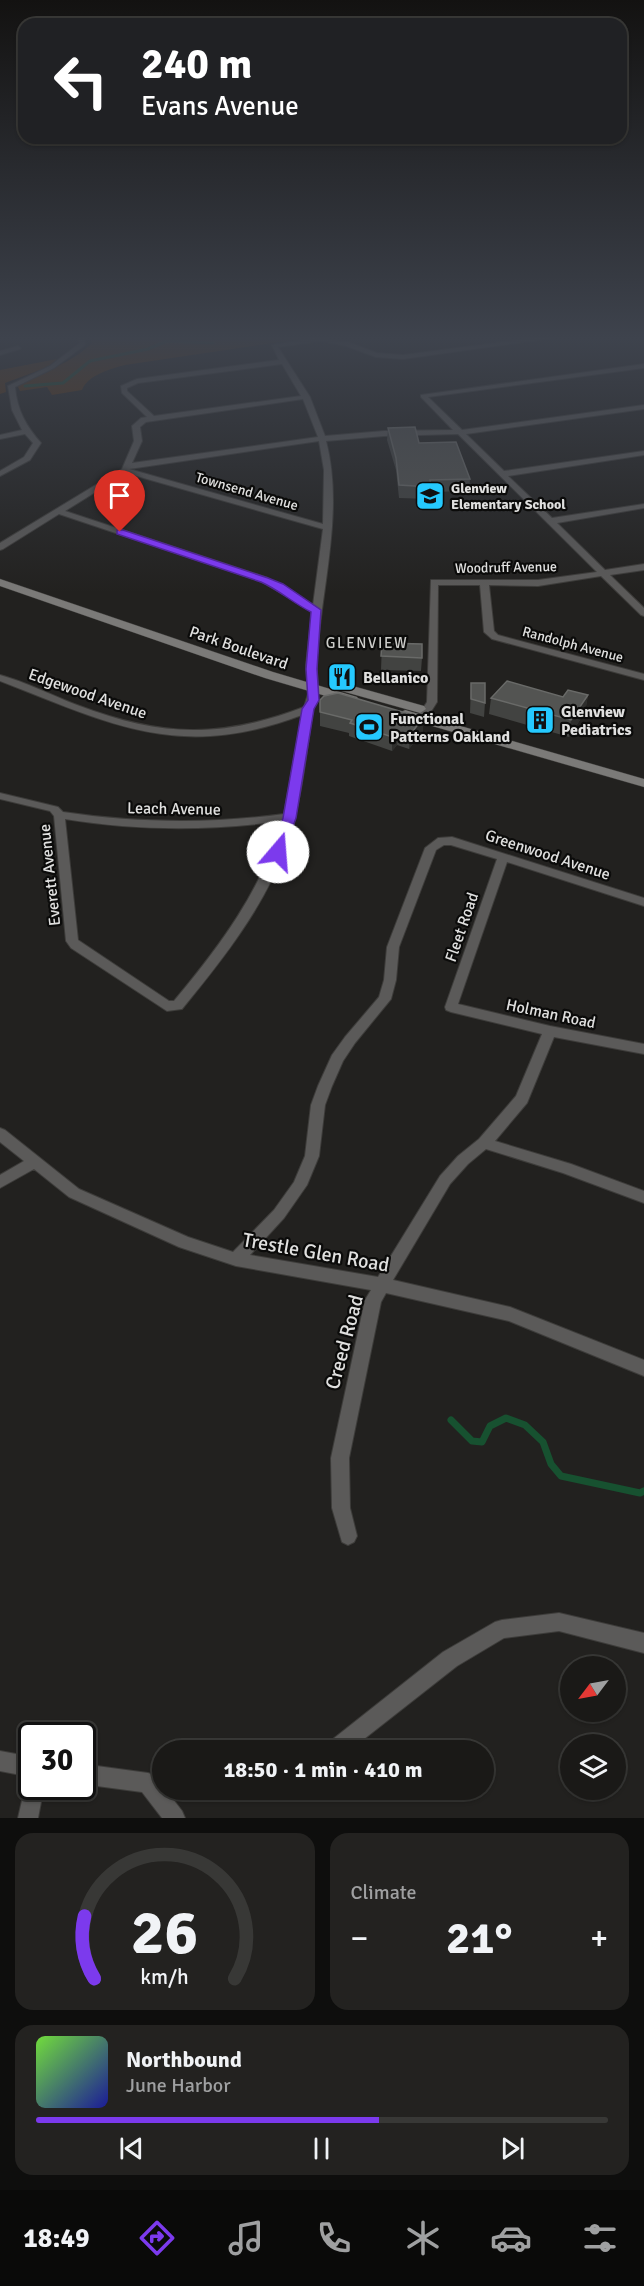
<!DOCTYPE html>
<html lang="en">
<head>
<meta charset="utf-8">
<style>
  :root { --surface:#1a1917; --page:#232220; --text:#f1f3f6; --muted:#9fa0a1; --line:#383836; --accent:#7c3aed }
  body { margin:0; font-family:Signika,sans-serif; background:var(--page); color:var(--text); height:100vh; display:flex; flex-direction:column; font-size:22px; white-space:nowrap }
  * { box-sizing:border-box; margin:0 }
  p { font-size:20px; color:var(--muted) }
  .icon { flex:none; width:33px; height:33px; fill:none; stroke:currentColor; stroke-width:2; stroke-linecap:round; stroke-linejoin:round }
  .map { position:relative; height:1818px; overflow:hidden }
  .panel { display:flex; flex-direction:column; gap:15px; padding:15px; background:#0e0e0d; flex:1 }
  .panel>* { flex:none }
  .guide { position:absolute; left:18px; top:18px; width:609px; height:126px; border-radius:18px; box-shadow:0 2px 4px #0004,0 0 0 2px var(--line); background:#202124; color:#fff; overflow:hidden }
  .needle { width:39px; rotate:238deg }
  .fabs { position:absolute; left:560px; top:1656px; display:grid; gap:12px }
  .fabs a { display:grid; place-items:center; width:66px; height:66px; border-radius:50%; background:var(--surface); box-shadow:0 2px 4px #0004,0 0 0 2px var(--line); font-size:30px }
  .speed { position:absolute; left:18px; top:1722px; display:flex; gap:12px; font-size:30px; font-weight:700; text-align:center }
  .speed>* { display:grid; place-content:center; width:78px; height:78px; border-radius:50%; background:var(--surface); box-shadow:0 2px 4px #0004,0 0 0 2px var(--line); line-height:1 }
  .speed .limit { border:3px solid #111; border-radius:9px; background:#fff; color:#111 }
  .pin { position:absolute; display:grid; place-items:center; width:51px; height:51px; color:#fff; margin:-62px -26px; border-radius:50% 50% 50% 0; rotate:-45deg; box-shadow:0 0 6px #0007 }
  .pin .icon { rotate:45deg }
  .me { position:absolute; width:66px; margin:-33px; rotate:18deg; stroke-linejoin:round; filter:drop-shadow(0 0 4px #0008) }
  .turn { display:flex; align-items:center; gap:21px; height:126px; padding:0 24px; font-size:27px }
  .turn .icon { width:78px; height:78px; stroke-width:2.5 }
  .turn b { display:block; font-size:42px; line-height:51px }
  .big { font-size:45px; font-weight:700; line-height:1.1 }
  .panel .card { flex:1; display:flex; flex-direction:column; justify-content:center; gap:9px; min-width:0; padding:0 21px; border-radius:18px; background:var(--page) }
  .panel .dial { align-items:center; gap:0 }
  .dial svg { height:156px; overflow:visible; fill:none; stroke:var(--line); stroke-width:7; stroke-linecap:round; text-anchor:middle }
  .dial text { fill:var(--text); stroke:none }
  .song { display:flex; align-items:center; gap:18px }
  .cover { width:72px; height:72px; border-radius:9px; background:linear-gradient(135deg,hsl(100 70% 55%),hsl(240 70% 35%)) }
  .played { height:6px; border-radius:3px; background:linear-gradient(90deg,var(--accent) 60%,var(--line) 60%) }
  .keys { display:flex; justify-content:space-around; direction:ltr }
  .heat { display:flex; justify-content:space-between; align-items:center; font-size:33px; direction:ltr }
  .panel .tiles { flex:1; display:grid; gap:15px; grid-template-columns:1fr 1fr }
  .card:last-child { grid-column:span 2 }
  .trip { position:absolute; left:152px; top:1740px; width:342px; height:60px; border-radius:30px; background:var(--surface); box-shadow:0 2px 4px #0004,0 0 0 2px var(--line); font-weight:700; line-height:60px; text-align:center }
  .dock { display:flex; height:96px; justify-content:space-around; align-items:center; background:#0a0a09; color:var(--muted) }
  .dock .icon { width:42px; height:42px }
  .dock .active { color:var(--accent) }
  .dock b { font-size:27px; color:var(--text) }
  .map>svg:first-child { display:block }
  .green { fill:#5d3209 }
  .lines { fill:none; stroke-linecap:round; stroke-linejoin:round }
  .stream-far1 { stroke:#175130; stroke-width:3 }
  .stream { stroke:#175130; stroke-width:7 }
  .minor-casing { stroke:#3d3c3a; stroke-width:2 }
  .secondary-casing { stroke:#3d3c3a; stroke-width:1 }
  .minor { fill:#5b5a59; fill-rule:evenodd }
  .secondary { fill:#7b7a78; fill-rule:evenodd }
  .wall { fill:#424341 }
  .shaded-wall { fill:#2e2e2c }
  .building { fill:#535452; stroke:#696a68; stroke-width:1.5 }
  .route { fill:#7c3aed; stroke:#51269a; stroke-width:1.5 }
  .labels { text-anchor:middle; stroke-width:4.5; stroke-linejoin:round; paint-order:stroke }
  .far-poi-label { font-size:14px; font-weight:bold; fill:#e0e0df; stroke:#0b0b0a; text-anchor:start }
  .far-street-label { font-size:14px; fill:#e0e0df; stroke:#0b0b0a }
  .far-neighbourhood-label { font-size:15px; letter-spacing:1.5px; fill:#cdcdca; stroke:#0b0b0a }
  .street-label { font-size:16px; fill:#e0e0df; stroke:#0b0b0a }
  .poi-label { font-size:16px; font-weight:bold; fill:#e0e0df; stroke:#0b0b0a; text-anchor:start }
  .near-street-label { font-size:20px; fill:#e0e0df; stroke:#0b0b0a }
</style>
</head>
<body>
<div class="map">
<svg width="644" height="1818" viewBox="0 0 644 1818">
  <rect width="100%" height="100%" fill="#22211f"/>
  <path class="green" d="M90,338H306L125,365C110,369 88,375 82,390L52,395L47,387L20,391L16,383C41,374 73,362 92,343Z
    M57,359L48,367L5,383L6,392L0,394V370Z"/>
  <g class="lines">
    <path class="stream-far1" d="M25,386L63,383L90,361L148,349L167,341L213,343"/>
    <path class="stream" d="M451,1420L472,1441L482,1442L490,1426L506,1418L525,1425L543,1442L551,1464L561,1476L640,1493L644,1491"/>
    <g class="minor-casing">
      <path id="minor" d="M78,338H84L85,345L54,368L15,387C17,410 26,426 41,443L30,460L0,476V471L24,457L33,443L25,434L0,439V435L22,430L12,410L8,386L50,366L80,343Z
        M314,338L348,342L377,353L403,355L534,338H553L403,359L376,357L346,346L321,341L278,347L310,397L325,436L384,431L453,430L421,397V395L644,364V368L428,397L462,430L644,405V409L466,434L504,471L644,451V455L508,476L552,518L644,504V508L557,523L605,570L644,564V570L610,575L644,608V616L641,615L601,576L538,586L489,585L494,631L498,635L644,674V680L492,639L484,632L480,585H438L437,702L425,721H417L416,719L427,702L431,580H538L597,572L458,434L384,436L326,441C344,510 322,585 317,655C315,673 322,693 313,709C306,754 302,800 287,844C265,906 223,959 182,1009L167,1011L71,948L66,941L54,816L50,811L0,799V793L58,807L63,812C137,823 210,824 284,814L302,715C180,761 113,725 0,681V675C26,682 51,695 77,705C161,737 220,739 304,707L308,694L306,665L312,611L262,582L59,514L3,549L0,550V543L122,469L134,441L132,426L141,418L147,417L122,393L121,386L137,379L279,360L272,345ZM282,364L301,396L154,416L127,391V388L138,383ZM303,399L318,437L132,463L142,441L140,427L146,422ZM319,441L324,470L323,524L129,469ZM126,473L323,529L313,605L268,578L65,511ZM65,819C138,831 209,831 282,821C261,891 220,946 174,1001H169L78,940Z
        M18,346L21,348L20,349L0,355V351Z
        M452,837L644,898V906L507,862L458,1004L550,1026L644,1044V1054L554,1037L527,1103L495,1141L571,1164L644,1191V1203L563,1173L486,1149L468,1164L450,1184L393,1280L510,1307L644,1360V1376L509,1321L386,1293L381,1302L349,1458L350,1508L357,1536L354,1542L348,1545L342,1542L332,1508L331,1458L365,1300L371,1290L236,1266L179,1247L69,1197L34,1169L0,1188V1175L24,1161L0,1142V1128L5,1130L79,1189L188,1237L233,1252L274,1210L294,1182L305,1156L311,1105L318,1086L332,1055L345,1037L379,997L384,980L387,947L425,848L438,838ZM444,845H451L497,859L445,1007L446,1010L451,1012L542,1034L516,1096L479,1139L458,1156L440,1176L378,1277L250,1255L284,1218L307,1185L319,1156L325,1105L332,1086L343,1061L355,1043L391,999L396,980L399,947L436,850Z
        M559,1613L644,1633V1653L559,1631L504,1638L457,1666L350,1750H325L328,1743L443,1652L495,1622L502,1620Z
        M0,1751L32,1757V1786H44L38,1818H18L27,1779L31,1777L0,1771Z
        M82,1764L148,1773C156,1776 162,1781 162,1790H166L182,1811L185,1818H162L142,1792L82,1784Z"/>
    </g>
    <g class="secondary-casing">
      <path id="secondary" d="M0,579L273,672L357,697L359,700L353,704L265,678L0,586Z
        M342,683L424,706L426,709L420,713L338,690L336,687L338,684Z
        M405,710L644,779V787L401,717L399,714Z"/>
    </g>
    <use href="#minor" class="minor"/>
    <use href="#secondary" class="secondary"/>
  </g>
  <path class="wall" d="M388,428L419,443L470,479L469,491L430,492V499L399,498L396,470L387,440Z
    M382,643L422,658L421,671L381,670Z
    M471,683L485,703L484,717L470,713Z
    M588,695L585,712L569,737L489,714L491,698L563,697Z
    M320,700L423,731L409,749L397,745L392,751L349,736V733L320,726Z"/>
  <path class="shaded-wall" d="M588,695L585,712L569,737L571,720Z
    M423,718V731L409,749L410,735Z
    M398,732L397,745L392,751V737Z"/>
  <path class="building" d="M415,427L419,443L456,442L470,479L430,480L431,487L399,485L396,458L388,428Z
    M382,643L422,644V658L381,656Z
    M507,681L563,697L568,690L588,695L571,720L491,698Z
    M471,683H485V703L471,699Z
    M338,693L423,718L410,735L398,732L392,737L350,723L352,720L320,712V700L324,696Z"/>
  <linearGradient id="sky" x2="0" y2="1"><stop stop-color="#131211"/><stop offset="0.57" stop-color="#3e434d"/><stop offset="1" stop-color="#3e434d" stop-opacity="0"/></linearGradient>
  <rect width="644" height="593" fill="url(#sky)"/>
  <path class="route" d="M117,530H123L268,578L283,584L321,610L317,669L319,700L314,709L296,818L283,855H273L271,852L283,818L302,709L308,700L306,669L311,612C293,603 279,590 261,582L117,534Z"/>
  <defs>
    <g id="school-square" transform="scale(1.5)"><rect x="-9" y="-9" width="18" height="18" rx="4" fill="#25c9fe" stroke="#0b0b0a"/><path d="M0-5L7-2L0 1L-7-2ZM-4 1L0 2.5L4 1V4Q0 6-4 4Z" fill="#111"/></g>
    <g id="restaurant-square" transform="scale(1.5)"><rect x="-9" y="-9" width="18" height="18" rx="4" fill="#25c9fe" stroke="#0b0b0a"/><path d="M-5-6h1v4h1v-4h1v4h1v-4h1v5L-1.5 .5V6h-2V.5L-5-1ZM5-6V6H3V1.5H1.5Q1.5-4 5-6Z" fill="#111"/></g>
    <g id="building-square" transform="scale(1.5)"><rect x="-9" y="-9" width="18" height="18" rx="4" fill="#25c9fe" stroke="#0b0b0a"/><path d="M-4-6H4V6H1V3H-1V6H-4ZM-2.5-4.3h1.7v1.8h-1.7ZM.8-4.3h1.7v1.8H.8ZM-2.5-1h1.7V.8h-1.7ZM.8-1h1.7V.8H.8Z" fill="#111"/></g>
    <g id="stadium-square" transform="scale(1.5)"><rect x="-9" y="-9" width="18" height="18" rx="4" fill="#25c9fe" stroke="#0b0b0a"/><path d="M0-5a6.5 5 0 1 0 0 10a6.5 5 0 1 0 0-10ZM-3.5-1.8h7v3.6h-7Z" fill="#111"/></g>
  </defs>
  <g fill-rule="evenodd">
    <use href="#school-square" x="430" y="496"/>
    <use href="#restaurant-square" x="342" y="677"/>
    <use href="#building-square" x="540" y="720"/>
    <use href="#stadium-square" x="369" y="727"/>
  </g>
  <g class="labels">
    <g class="far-poi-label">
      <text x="451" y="493">Glenview<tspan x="451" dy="16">Elementary School</tspan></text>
    </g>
    <g class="far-street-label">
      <text transform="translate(247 491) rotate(16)" y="5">Townsend Avenue</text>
      <text transform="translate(506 567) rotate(-1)" y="5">Woodruff Avenue</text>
      <text transform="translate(573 644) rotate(15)" y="5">Randolph Avenue</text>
    </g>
    <g class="far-neighbourhood-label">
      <text x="367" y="648">GLENVIEW</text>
    </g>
    <g class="street-label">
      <text transform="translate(239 647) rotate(19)" y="6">Park Boulevard</text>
      <text transform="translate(88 693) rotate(19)" y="6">Edgewood Avenue</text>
      <text transform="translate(174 808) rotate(1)" y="6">Leach Avenue</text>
      <text transform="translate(548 854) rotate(18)" y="6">Greenwood Avenue</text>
      <text transform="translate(49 875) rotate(-96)" y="6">Everett Avenue</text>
      <text transform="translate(461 927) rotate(-71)" y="6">Fleet Road</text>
      <text transform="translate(551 1013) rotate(12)" y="6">Holman Road</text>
    </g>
    <g class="poi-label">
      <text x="363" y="683">Bellanico</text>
      <text x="561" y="717">Glenview<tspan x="561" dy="18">Pediatrics</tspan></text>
      <text x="390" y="724">Functional<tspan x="390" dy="18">Patterns Oakland</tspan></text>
    </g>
    <g class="near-street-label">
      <text transform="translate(316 1252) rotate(10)" y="7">Trestle Glen Road</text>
      <text transform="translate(344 1342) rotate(-75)" y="7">Creed Road</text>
    </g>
  </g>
</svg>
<div class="fabs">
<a><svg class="needle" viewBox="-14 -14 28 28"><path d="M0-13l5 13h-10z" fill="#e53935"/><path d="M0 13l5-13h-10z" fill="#9fa0a1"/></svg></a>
<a><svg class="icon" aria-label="layers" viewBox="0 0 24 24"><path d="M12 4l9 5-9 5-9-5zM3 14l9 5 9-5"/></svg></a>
</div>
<div class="speed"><div class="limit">30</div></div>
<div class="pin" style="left:120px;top:532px;background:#d93025"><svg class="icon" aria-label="arrive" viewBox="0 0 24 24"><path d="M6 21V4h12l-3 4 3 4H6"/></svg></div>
<svg class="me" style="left:278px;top:852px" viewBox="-20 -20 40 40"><circle r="19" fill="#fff"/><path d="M0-13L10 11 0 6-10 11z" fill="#7c3aed"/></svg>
<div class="trip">18:50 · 1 min · 410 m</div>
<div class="guide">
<div class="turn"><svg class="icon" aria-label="left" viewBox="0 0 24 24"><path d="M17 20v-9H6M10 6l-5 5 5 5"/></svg><div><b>240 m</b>Evans Avenue</div></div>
</div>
</div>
<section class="panel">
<div class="tiles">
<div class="card dial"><svg viewBox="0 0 100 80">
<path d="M14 69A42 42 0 1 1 86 69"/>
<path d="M14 69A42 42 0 0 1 9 37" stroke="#7c3aed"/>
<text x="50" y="56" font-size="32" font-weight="700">26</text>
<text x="50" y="72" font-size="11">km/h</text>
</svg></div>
<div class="card"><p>Climate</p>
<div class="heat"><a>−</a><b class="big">21°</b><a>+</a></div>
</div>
<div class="card">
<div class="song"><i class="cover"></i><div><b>Northbound</b><p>June Harbor</p></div></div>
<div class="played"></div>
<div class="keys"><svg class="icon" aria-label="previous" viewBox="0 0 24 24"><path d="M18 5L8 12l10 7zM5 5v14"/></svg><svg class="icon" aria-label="pause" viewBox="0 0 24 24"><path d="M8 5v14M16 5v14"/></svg><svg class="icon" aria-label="next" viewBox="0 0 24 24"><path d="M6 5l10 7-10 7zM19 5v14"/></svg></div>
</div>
</div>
</section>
<nav class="dock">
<b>18:49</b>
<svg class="icon active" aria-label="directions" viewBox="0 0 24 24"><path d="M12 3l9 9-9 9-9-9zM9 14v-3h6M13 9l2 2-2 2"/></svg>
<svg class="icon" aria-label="music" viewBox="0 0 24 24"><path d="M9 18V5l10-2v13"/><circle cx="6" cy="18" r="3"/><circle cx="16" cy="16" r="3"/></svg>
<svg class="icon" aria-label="phone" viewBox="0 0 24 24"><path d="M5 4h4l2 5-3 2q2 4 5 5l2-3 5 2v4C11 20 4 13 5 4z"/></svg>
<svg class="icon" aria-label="climate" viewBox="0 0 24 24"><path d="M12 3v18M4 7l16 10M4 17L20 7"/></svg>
<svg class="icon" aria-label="car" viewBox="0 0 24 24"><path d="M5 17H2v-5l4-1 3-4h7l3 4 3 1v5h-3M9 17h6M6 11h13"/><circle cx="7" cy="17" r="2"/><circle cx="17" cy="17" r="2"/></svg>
<svg class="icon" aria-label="filters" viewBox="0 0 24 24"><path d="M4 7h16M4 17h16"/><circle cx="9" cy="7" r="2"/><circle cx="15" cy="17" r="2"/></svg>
</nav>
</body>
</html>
